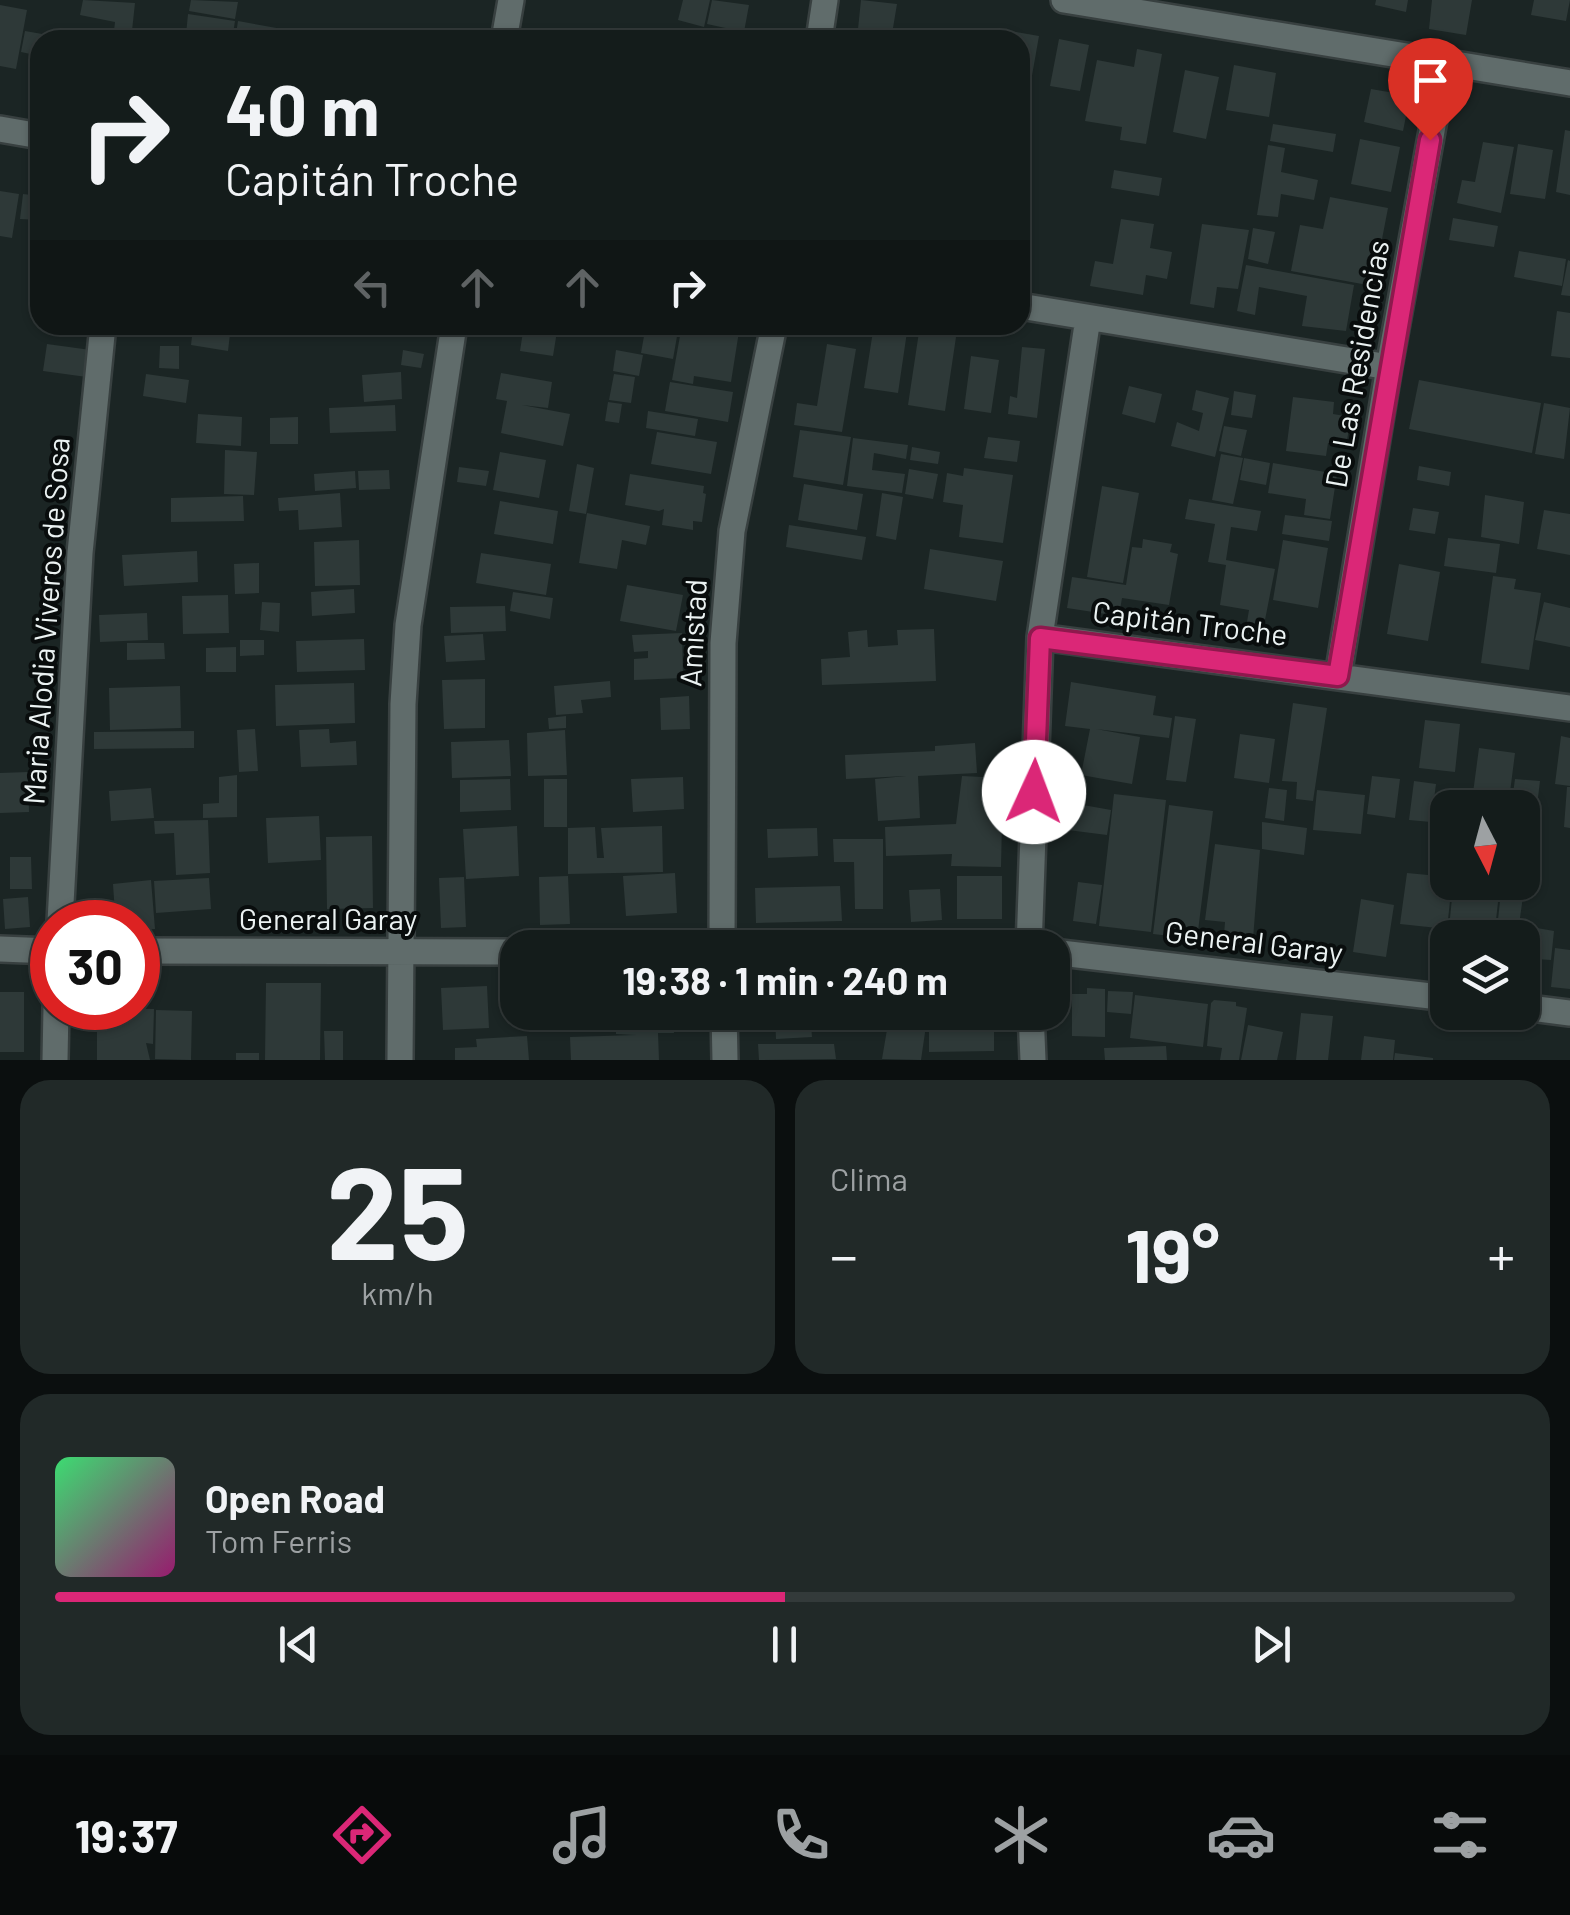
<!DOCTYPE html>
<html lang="es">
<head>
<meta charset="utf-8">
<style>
  :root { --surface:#141c1b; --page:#212928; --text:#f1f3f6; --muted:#9da1a3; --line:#333a3a; --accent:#db2777 }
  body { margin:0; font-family:Barlow,sans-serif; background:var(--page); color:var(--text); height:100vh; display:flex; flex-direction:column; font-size:38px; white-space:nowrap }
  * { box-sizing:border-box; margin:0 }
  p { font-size:32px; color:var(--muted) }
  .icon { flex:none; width:55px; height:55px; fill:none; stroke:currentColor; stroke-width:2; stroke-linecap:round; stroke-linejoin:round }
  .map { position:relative; height:1060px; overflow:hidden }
  .details { display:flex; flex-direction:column; gap:20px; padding:20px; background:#0b0f0f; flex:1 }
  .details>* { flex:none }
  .banner { position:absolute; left:30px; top:30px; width:1000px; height:305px; border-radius:30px; box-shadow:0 2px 8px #0004,0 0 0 2px var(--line); background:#141c1b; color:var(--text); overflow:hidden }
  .needle { width:65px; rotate:174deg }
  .fabs { position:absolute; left:1430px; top:790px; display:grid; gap:20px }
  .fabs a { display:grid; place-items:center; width:110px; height:110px; border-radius:20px; background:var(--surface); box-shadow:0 2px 8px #0004,0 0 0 2px var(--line); font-size:50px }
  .speed { position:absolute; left:30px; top:900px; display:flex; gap:20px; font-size:50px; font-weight:700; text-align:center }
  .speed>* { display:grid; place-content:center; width:130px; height:130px; border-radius:50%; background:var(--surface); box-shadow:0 2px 8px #0004,0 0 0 2px var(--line); line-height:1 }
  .speed .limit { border:15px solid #d22; background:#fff; color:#111 }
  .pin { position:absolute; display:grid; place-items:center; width:85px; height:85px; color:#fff; margin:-102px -42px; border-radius:50% 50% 50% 0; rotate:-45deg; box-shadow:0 0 10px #0007 }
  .pin .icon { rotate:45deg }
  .me { position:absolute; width:110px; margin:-55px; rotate:2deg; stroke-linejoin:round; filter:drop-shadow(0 0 8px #0008) }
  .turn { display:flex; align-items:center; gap:35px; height:210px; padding:0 30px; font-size:45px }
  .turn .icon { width:130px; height:130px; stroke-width:2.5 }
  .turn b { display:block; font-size:70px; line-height:85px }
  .lanes { display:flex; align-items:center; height:95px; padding:0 30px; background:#0003; justify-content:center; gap:50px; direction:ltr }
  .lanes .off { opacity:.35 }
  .big { font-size:75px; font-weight:700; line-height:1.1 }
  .details .tile { flex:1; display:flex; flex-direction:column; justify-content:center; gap:15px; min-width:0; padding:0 35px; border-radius:30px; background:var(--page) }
  .details .dial { align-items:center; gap:0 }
  .dial b { font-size:130px; line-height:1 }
  .song { display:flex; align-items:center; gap:30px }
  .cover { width:120px; height:120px; border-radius:15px; background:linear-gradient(135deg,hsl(140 70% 55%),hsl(320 70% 35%)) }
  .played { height:10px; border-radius:5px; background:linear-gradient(90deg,var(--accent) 50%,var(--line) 50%) }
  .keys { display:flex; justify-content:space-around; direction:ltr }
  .heat { display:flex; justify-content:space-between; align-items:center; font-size:55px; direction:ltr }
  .details .tiles { flex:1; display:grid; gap:20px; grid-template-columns:1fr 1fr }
  .tile:last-child { grid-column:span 2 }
  .trip { position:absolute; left:500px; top:930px; width:570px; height:100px; border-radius:30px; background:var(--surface); box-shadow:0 2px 8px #0004,0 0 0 2px var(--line); font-weight:700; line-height:100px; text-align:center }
  .dock { display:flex; height:160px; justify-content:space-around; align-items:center; background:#080b0b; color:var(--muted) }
  .dock .icon { width:70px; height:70px }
  .dock .on { color:var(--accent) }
  .dock b { font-size:45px; color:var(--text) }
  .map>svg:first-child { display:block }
  .building { fill:#2e3938 }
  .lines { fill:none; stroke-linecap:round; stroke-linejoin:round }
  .minor-casing { stroke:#384040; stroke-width:30 }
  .minor { stroke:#606c6b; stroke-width:25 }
  .route-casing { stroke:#8e194d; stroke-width:25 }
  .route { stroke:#db2777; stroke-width:18 }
  .labels { text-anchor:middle; stroke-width:8; stroke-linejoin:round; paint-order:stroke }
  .street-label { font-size:30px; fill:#ebf2f2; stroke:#090d0d }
</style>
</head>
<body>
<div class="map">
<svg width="1570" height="1060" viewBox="0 0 1570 1060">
  <rect width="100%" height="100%" fill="#1b2524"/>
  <path class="building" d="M83,0L135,3L131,40H113L115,22L80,15Z
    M191,0L238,2L235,19L189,11Z
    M683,0H710L704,27L678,20Z
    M712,0L749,5L744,32L707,24Z
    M861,0L897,4L891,40H872L874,31L858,29Z
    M1376,0H1408L1406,12L1375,5Z
    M1432,0H1472L1466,35L1429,29Z
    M1534,0H1570L1566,21L1531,15Z
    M0,5L27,10L16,69L0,66Z
    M188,14L235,21L232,40H208L186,35Z
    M238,21L282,29L279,40H235Z
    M999,29L1039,36L1025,115L1020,114V40H997Z
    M284,30L333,38V40H282Z
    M25,31L65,38L64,40H40V56L21,52Z
    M1059,39L1089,45L1080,91L1050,86Z
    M1137,49L1162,54L1146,144L1120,140L1122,127L1085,121L1097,60L1134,67Z
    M1234,65L1276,73L1269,117L1226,110Z
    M1185,70L1219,77L1206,139L1173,132Z
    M1371,89L1400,94L1408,106L1403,131L1364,122Z
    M1273,124L1336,134L1333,152L1270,141Z
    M1565,130L1570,131V195L1556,192Z
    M1360,139L1400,147L1391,192L1351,184Z
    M1483,142L1514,147L1501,213L1457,203L1462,180L1475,182Z
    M1518,144L1553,150L1545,199L1510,194Z
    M1268,145L1285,148L1281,172L1318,180L1314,200L1281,194L1278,217L1257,215Z
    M1114,170L1162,178L1159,196L1111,188Z
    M0,191L19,194L12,238L0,236Z
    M23,194L40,196V220L20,219Z
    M1330,197L1388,208L1373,286L1291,271L1300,225L1323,229Z
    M1453,218L1498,226L1494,247L1449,240Z
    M1121,219L1154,224L1150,248L1172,252L1167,279L1146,275L1143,295L1090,286L1095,261L1113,264Z
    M1202,224L1249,230L1238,289L1217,287L1214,308L1190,304Z
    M1253,228L1275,232L1268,264L1248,259Z
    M1519,251L1566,259L1562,286L1514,277Z
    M1568,260L1570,261V296L1561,295Z
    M1246,265L1354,285L1346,331L1302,326L1307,296L1259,287L1255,315L1237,311Z
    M1557,311L1570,313V358L1551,356Z
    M524,325H558L553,356L520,351Z
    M594,325H621L620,336L593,332Z
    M646,325H679L673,359L641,353Z
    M682,325H740L731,382L694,376L693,384L672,380Z
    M874,325H908L898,393L864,388Z
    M193,328L230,334L228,351L191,345Z
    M919,332L956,337L945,411L908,405Z
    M47,344L98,351L94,378L43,371Z
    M827,344L856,349L842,432L794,425L797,403L817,406Z
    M160,346H179V369L159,368Z
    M1022,347L1045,349L1037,418L1008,414L1010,396L1017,398Z
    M403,350L424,354L421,368L401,365Z
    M616,350L643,355L639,376L613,371Z
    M971,356L999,360L991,413L964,409Z
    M401,372L402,399L364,402L362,375Z
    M501,373L552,382L548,408L522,405L570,414L563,446L501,433L507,401L496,399Z
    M146,374L189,380L186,403L143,396Z
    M614,374L635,377L631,403L609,400Z
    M1419,380L1541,403L1532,453L1409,429Z
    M670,382L733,392L728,422L665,411Z
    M1129,386L1162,394L1155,423L1122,414Z
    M1196,390L1229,398L1215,457L1171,446L1177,422L1199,431L1203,413L1192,410Z
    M1234,391L1256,395L1252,418L1231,415Z
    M1293,397L1334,402L1333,414L1351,417L1346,446L1328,443L1326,456L1286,451Z
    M608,402L622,404L619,423L605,421Z
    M1544,403L1570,408L1564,459L1535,454Z
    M395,405L396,431L330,433L329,408Z
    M648,411L698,419L695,436L646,428Z
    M198,414L242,417L241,446L196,443Z
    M298,417V444H270V418Z
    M1224,426L1247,430L1241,456L1219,451Z
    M800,430L851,437L843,485L793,477Z
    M657,432L717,442L711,474L651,464Z
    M988,437L1020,441L1017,462L984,458Z
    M853,438L908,445L906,459L874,453L872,470L905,474L902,493L847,486Z
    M912,447L940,452L938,464L910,460Z
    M225,450L257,452L254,495L224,494Z
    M500,452L546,460L539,498L493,490Z
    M1221,454L1243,458L1233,504L1212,500Z
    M1244,458L1270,463L1266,485L1240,480Z
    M1273,463L1337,474L1330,519L1304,515L1306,499L1268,493Z
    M577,464L594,468L586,514L569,511Z
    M1419,466L1451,472L1449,486L1417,480Z
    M459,467L489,471L486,486L457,482Z
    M964,468L1013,475L1003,543L959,537L963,505L943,502L947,473L963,476Z
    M909,469L938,474L933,499L905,494Z
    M389,470L390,489L359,490L358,471Z
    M355,471L356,488L315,491L314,474Z
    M630,474L704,486L703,493L706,494L702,522L693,521V530L662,525L664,509L659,511L625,505Z
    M804,484L863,494L857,530L798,520Z
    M1102,486L1139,493L1123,583L1087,577Z
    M340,493L342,527L299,530L298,510L279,511L278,498Z
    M882,493L903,497L896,540L876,536Z
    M1485,495L1524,502L1519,544L1481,537Z
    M243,496L244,521L171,522V498Z
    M1189,499L1261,511L1257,531L1231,527L1226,560L1275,569L1264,625L1247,622L1249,610L1220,605L1226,565L1208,562L1215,524L1185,519Z
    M500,501L558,511L553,544L494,534Z
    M1413,508L1439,512L1435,534L1409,530Z
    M1544,510L1570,514V555L1537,549Z
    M587,513L650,526L646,545L622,540L617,569L579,563Z
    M1285,515L1332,521L1329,541L1282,534Z
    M789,525L866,537L862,560L786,547Z
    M1448,538L1500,544L1496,573L1444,566Z
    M1143,539L1172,544L1170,552L1178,554L1169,605L1122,598L1119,616L1067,608L1072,577L1126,585L1132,547L1142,548Z
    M359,540L360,585L315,586L314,542Z
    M1283,540L1328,548L1318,608L1273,600Z
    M930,549L1003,561L996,601L924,589Z
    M197,551L198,582L124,586L122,555Z
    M481,553L551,564L546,595L476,583Z
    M259,563V593L235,594L234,564Z
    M1399,564L1440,572L1428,641L1387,634Z
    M1493,576L1516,579L1514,589L1541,593L1529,670L1481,663Z
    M627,585L683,595L676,631L620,621Z
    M354,589L355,613L312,616L311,592Z
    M513,592L553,598L550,619L510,611Z
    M228,595L229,633L183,634L182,596Z
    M262,602L280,603L279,632L260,630Z
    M1544,602L1570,608V647L1535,640Z
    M505,606L506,631L451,633L450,607Z
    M147,613L148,640L100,642L99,615Z
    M934,629L936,681L822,685L821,659L850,657L848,632L867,630L868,647L898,645L897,630Z
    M682,633L683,678L634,680V659L648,658V651L634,652L632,635Z
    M483,634L485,660L446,662L444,636Z
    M364,639L365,670L297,672L296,641Z
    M240,640H264V655L240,656Z
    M127,643H164L165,659L127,660Z
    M236,647V672H206V648Z
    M485,679V728L444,729L442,680Z
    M610,681L611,697L581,700L583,713L556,715L554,686Z
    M1071,682L1156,696L1153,715L1172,718L1169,738L1096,729L1140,737L1132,784L1081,775L1090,729L1065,726Z
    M354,683L355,723L276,726L275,685Z
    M180,686L181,728L110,730L109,688Z
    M689,696L690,729L661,730L660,698Z
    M1293,703L1327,708L1313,801L1296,799L1297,782L1282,781Z
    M566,716V728L549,729L548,718Z
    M1175,716L1196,719L1186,782L1166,780Z
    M1425,720L1460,724L1455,772L1419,768Z
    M255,729L258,771L239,772L237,730Z
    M329,729L330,743L356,741L357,765L301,767L299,730Z
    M565,730L567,775L528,776L527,733Z
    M194,731V748L94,749V732Z
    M1240,734L1275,739L1269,783L1234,778Z
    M1561,736L1570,738V786L1555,784Z
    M509,740L511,776L452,778L451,742Z
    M975,743L977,773L918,776L920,818L878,821L875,779L906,776L846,779L845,755L935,751V746Z
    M1479,748L1515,753L1508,808H1471Z
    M28,772L29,812L0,813V773Z
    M237,775V817L203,818V804L219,803V777Z
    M962,776L1003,778L1001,867L951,866L952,854L886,856L885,827L956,824Z
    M1372,776L1400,779L1395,818L1367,814Z
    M683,777L684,809L633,812L631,779Z
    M510,779L511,810L460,812V780Z
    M544,779H567V827H544Z
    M1515,779L1540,781L1535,822L1522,820V808H1511Z
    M1414,781L1436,784L1431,822L1409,820Z
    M1057,783L1085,787L1083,805L1111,810L1107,835L1052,828Z
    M1567,787H1570V828L1564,827Z
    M151,788L154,818L111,821L109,791Z
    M1269,788L1287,790L1284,821L1265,818Z
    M1317,790L1365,795L1361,834L1313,830Z
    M1114,794L1166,800L1151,932L1099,926Z
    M1169,805L1213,811L1197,939L1153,934Z
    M319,816L321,860L268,863L266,818Z
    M1435,819L1448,821V841L1432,839Z
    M208,820L210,873L176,875L174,833L155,834L154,821Z
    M1262,822L1307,828L1304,855L1262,849Z
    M517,826L519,876L466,879L463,829Z
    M662,826L663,872L568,874V828L595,827L597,858H604L601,828Z
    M817,828L818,856L768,858L767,829Z
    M372,836L373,908L327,909L326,837Z
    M833,839H883V909H855L854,862H834Z
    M1431,842L1448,844V882H1452L1447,929L1400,924L1407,873L1428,875Z
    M1215,844L1260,850L1253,939L1224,935L1225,922L1205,920Z
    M10,857H31L32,889H10Z
    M675,873L677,913L626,916L623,876Z
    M568,876L570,924L540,925L539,877Z
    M957,876H1002V919H957Z
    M464,877L466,927L441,928L439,878Z
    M209,878L211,909L156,913L154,881Z
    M151,880L155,929L138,930L134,912L115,914L113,884Z
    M1078,882L1102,885L1096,924L1073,921Z
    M1487,882H1525L1519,925L1554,931L1551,960L1522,958V938H1496L1501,892L1485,891Z
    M840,886L842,921L756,923L755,888Z
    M940,889L942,920L911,922L909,890Z
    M28,897L30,927L5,929L3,899Z
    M1452,898L1498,902L1494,938H1448Z
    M1361,899L1394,905L1386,957L1353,952Z
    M1555,948L1570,950V989L1551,987Z
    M266,983H321L320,1060H265Z
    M487,986L489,1028L443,1030L441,988Z
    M1087,988L1105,989V1037L1072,1036V994H1087Z
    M1108,991L1133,992L1131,1014L1107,1012Z
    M0,992H24V1052H0Z
    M1135,995L1208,1004L1203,1047L1130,1038Z
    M1214,1000L1236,1002V1006L1247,1008L1239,1060H1220L1222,1048L1207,1046L1211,1003Z
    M112,1008L154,1009L153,1044L146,1043L150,1060H97V1021H112Z
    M156,1010L192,1011L191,1060L155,1059Z
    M616,1012H673L674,1033H658L659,1060H571L570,1037L636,1035L616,1034Z
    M775,1012H810L812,1037L776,1039Z
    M890,1012H928L921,1060L882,1059Z
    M1301,1013L1333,1016L1328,1060H1296Z
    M929,1017H994V1051L929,1052Z
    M1248,1025L1283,1032L1277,1060H1241Z
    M324,1031H343V1060H325Z
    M527,1036L529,1060H455V1048L477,1047L476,1039Z
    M1364,1036L1395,1040L1393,1060H1361Z
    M758,1044H834L836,1059L759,1060Z
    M1166,1046L1167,1060H1105L1104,1048Z
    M236,1053H259V1060H236Z
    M1395,1053L1433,1058V1060H1394Z"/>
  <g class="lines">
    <g class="minor-casing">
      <path id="minor" d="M1064,0L1570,83
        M504,40L511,0
        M819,40L825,0
        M0,129L40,136
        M1020,306L1389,367
        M1040,637L1570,708
        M1338,676L1389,367L1444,65
        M60,922L80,553L103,325
        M722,948L723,643L732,531L774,325
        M1029,948L1040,637L1088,318
        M0,949L52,951
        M138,951L518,952
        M1052,952L1448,998
        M1522,1007L1570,1013
        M724,1012L725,1060
        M1031,1012L1033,1060
        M55,1060L56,1008
        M400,1060L403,704L408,625L454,325"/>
    </g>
    <use href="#minor" class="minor"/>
  </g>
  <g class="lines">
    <g class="route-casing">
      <path id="route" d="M1034,792L1040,638L1338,676L1430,140"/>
    </g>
    <use href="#route" class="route"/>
  </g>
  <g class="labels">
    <g class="street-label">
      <text transform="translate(1358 364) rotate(-80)" y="10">De Las Residencias</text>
      <text transform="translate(47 621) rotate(-86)" y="10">Maria Alodia Viveros de Sosa</text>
      <text transform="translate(1190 624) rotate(7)" y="10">Capitán Troche</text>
      <text transform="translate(694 633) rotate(-87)" y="10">Amistad</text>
      <text x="328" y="930">General Garay</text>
      <text transform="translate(1254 943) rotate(7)" y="10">General Garay</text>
    </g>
  </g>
</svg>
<div class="fabs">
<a><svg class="needle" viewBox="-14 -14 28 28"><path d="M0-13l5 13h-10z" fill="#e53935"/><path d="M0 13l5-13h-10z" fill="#9da1a3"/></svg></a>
<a><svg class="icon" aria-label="layers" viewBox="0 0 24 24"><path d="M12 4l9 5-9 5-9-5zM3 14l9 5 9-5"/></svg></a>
</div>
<div class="speed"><div class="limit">30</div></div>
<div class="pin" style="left:1430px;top:140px;background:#d93025"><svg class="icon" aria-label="arrive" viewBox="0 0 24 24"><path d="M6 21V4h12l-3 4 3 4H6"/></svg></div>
<svg class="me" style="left:1034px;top:792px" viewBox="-20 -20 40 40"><circle r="19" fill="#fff"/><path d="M0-13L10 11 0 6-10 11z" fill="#db2777"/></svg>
<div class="trip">19:38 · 1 min · 240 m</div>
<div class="banner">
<div class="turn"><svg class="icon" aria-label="right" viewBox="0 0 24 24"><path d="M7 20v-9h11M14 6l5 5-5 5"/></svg><div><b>40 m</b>Capitán Troche</div></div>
<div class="lanes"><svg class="icon off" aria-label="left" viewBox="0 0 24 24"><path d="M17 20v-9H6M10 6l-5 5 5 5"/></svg><svg class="icon off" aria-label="ahead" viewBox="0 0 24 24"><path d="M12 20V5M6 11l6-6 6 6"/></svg><svg class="icon off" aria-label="ahead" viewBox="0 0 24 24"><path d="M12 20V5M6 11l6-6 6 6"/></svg><svg class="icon" aria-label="right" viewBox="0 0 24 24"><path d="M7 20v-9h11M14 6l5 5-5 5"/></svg></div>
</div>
</div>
<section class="details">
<div class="tiles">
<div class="tile dial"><b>25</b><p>km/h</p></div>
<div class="tile"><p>Clima</p>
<div class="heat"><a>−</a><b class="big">19°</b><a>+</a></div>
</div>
<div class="tile">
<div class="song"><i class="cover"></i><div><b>Open Road</b><p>Tom Ferris</p></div></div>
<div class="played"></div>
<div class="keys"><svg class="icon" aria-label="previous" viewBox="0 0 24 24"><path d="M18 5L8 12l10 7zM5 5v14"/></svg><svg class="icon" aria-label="pause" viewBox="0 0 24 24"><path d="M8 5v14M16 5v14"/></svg><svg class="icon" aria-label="next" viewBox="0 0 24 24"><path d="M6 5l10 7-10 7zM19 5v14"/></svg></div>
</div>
</div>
</section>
<nav class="dock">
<b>19:37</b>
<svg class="icon on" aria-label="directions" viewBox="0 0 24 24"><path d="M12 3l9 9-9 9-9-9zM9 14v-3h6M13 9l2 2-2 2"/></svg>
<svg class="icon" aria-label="music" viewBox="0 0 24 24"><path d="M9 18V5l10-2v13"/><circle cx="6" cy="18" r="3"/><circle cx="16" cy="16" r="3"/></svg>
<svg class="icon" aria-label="phone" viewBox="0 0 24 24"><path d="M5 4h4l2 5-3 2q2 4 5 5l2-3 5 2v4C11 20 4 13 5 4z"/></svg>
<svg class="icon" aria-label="climate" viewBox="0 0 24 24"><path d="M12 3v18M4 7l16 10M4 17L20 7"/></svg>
<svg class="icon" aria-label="car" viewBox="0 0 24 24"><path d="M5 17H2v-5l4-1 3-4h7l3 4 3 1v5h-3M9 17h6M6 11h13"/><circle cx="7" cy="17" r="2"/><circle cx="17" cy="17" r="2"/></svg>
<svg class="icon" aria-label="filters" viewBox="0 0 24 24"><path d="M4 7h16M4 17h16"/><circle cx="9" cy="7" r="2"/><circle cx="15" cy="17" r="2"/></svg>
</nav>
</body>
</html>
